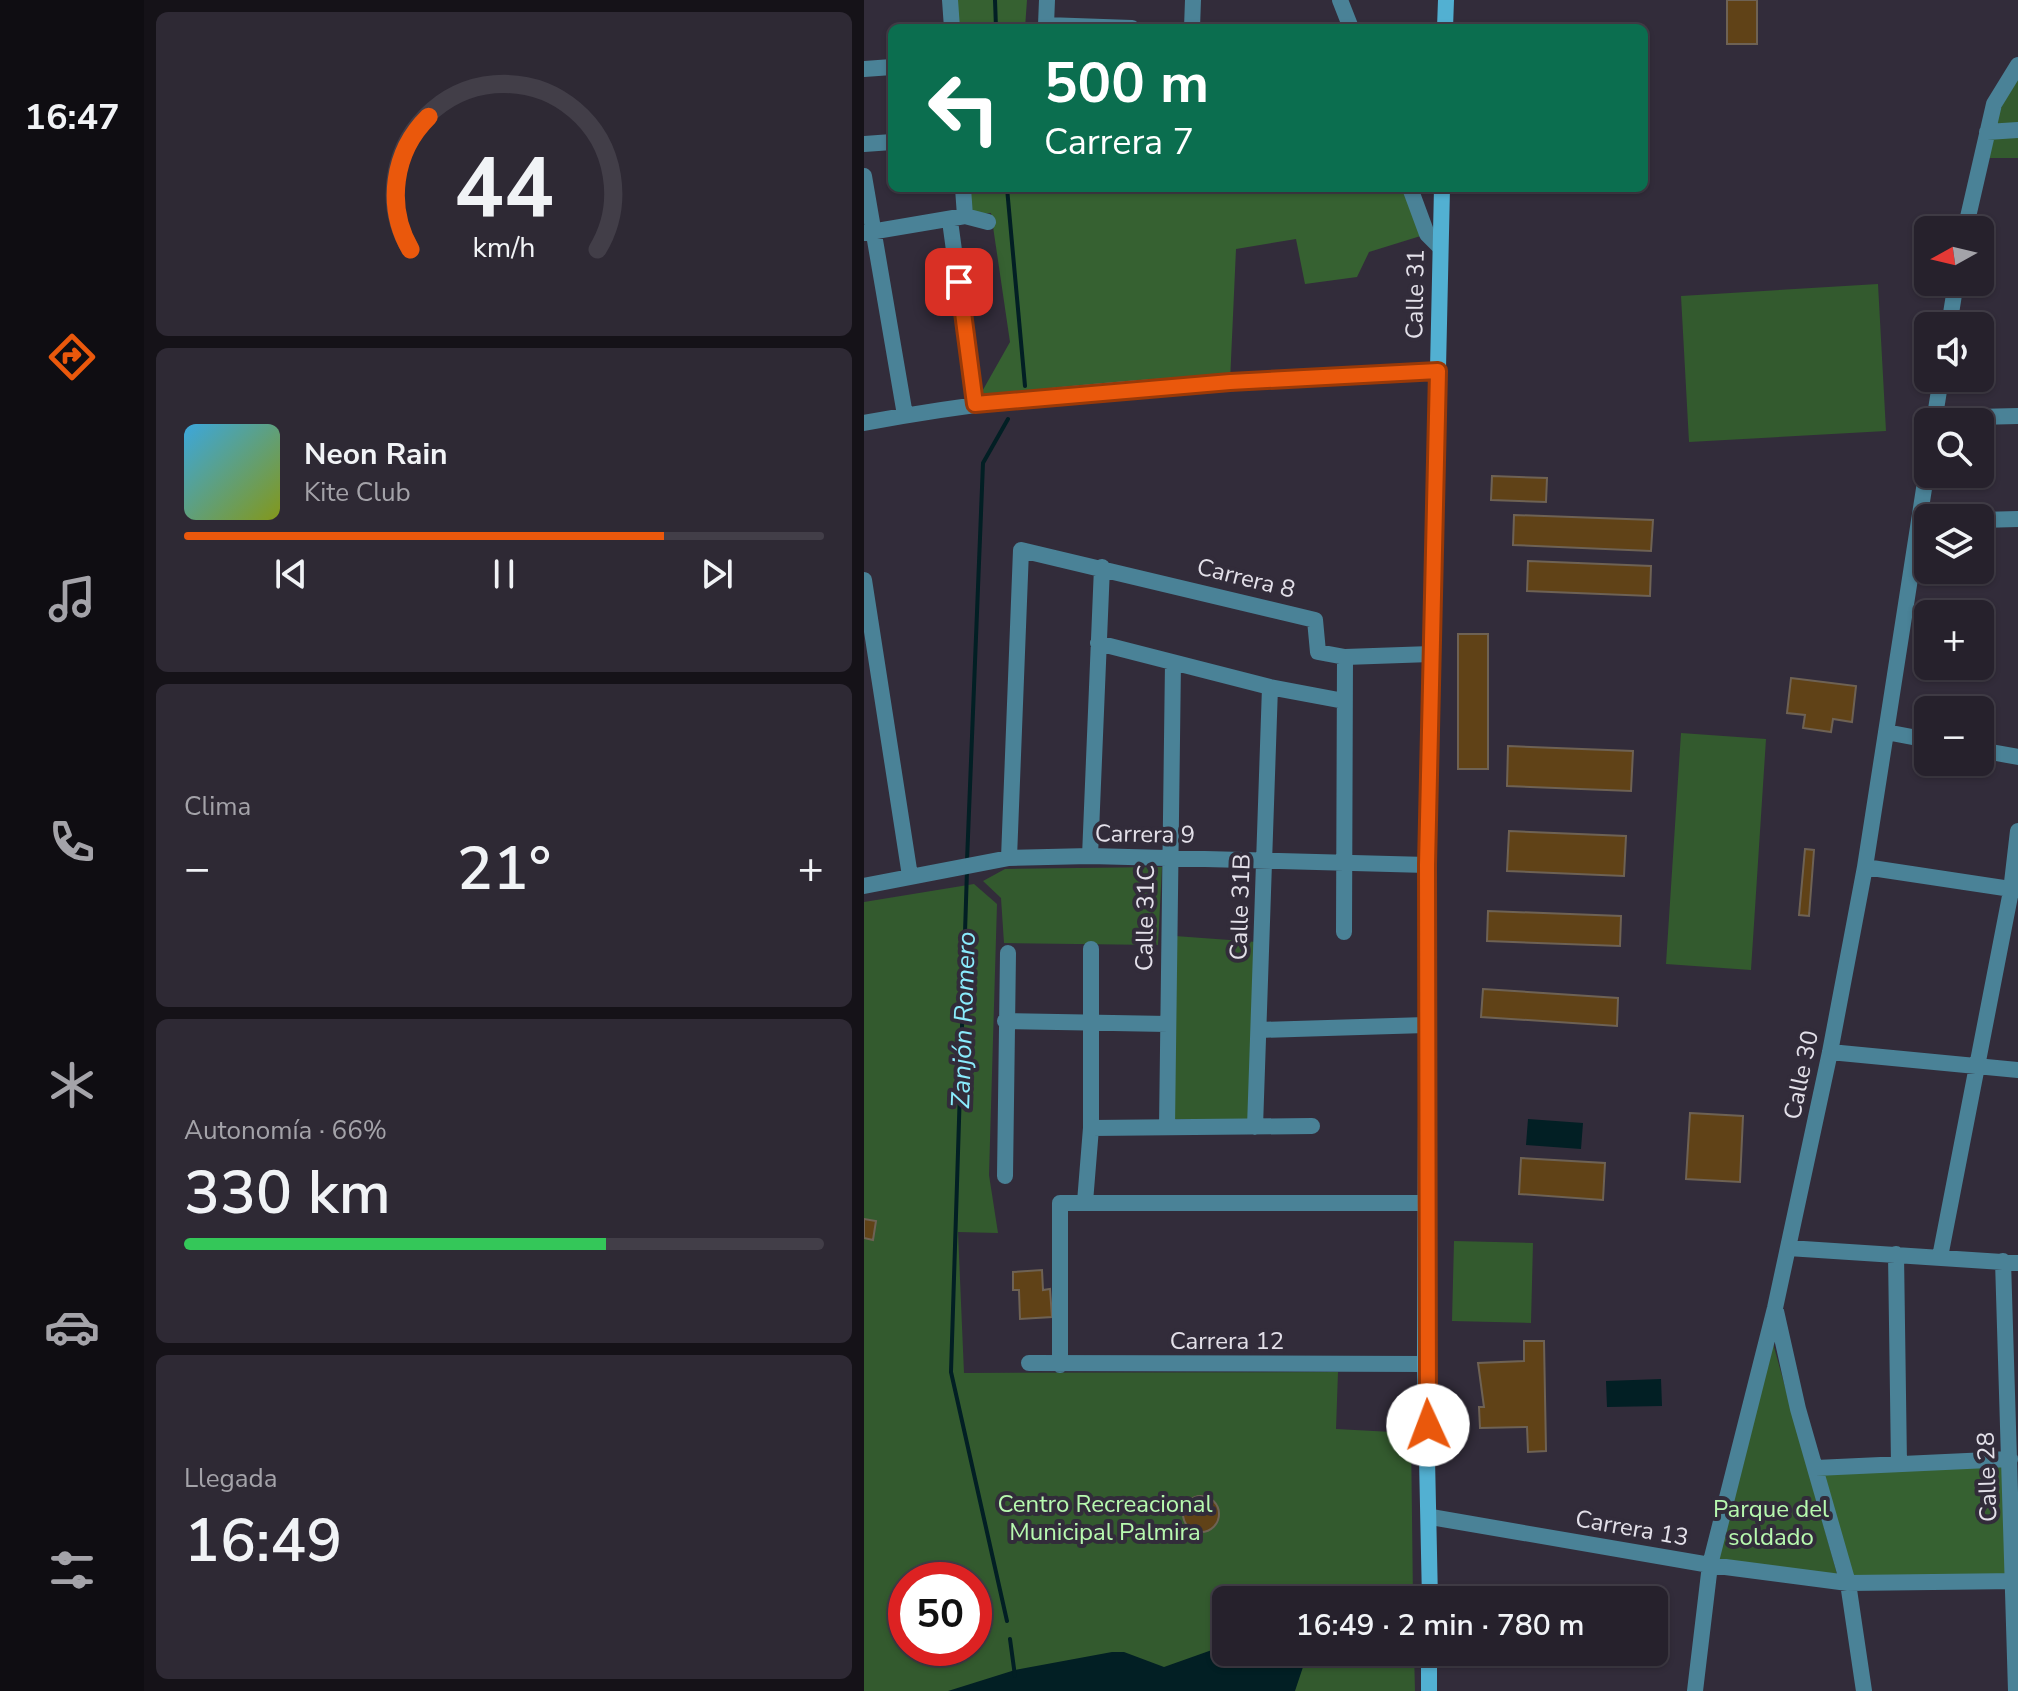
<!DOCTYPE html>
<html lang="es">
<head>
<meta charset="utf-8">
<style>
  :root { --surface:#26212c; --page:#2e2934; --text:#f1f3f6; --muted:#a4a3a9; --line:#423e48; --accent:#ea580c }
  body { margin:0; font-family:"Nunito Sans",sans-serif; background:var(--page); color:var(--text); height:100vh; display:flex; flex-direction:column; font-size:30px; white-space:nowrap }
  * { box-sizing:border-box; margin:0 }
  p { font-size:26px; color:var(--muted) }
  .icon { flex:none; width:44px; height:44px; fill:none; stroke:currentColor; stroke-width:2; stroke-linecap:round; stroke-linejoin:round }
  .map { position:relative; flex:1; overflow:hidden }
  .drawer { display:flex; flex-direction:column; gap:12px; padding:12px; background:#151218; width:720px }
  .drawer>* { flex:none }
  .hud { position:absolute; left:24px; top:24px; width:760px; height:168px; border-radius:12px; box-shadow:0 2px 6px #0004,0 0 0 2px var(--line); background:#0b6e4f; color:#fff; overflow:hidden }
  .needle { width:52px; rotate:262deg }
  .fabs { position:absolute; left:1050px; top:216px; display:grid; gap:16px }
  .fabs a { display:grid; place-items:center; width:80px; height:80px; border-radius:12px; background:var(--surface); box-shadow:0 2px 6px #0004,0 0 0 2px var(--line); font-size:40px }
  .speed { position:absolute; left:24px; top:1562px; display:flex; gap:16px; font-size:40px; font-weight:700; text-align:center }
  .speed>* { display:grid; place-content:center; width:104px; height:104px; border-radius:50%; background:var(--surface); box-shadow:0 2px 6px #0004,0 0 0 2px var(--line); line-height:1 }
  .speed .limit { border:12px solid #d22; background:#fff; color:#111 }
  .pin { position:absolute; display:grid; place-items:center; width:68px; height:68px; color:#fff; margin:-34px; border-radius:16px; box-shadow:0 4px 12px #0006 }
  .me { position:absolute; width:88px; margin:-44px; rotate:358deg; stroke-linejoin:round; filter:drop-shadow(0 0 6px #0008) }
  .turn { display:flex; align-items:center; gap:28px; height:168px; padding:0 24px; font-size:36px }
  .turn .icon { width:104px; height:104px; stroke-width:2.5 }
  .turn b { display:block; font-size:56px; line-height:68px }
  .big { font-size:60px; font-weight:600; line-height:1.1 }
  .drawer .tile { flex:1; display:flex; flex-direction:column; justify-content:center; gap:12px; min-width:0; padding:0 28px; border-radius:12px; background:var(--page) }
  .drawer .dial { align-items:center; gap:0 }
  .dial svg { height:208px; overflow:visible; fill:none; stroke:var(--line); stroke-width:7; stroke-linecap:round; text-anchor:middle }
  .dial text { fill:var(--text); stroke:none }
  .song { display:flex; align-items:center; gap:24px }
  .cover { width:96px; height:96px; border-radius:12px; background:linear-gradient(135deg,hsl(200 70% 55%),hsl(70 70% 35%)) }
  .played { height:8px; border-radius:4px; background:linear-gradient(90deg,var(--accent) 75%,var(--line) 75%) }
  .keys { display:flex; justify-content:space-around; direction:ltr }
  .heat { display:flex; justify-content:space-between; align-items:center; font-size:44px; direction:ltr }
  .charge { height:12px; border-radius:6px; background:linear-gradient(90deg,#34c759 66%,var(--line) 0) }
  .trip { position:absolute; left:348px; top:1586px; width:456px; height:80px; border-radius:12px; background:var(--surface); box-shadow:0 2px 6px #0004,0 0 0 2px var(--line); font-weight:600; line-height:80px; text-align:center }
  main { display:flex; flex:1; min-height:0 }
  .menu { display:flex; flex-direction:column; width:144px; justify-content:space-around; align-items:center; background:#0f0d12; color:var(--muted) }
  .menu .icon { width:56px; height:56px }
  .menu .current { color:var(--accent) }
  .menu b { font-size:36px; color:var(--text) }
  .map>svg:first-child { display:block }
  .green { fill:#335a2e; fill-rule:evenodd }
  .forest { fill:#366131 }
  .water { fill:#021f24 }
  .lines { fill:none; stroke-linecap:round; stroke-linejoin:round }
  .stream { stroke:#021f24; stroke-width:4 }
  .building { fill:#604217; stroke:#6e6254; stroke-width:2 }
  .minor { stroke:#4a8297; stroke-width:16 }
  .secondary { stroke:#52b0d2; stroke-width:16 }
  .route-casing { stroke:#983908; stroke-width:20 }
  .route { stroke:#ea580c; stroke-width:14 }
  .labels { text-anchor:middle; stroke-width:8; stroke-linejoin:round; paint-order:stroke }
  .street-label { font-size:24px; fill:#e3e0e9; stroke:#322c3a }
  .park-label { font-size:24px; fill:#b7f9af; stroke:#322c3a }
  .water-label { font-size:26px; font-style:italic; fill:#8aecfd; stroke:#322c3a }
</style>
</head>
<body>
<main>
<nav class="menu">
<b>16:47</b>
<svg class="icon current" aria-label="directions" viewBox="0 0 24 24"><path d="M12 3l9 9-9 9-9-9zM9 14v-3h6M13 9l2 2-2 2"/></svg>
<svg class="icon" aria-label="music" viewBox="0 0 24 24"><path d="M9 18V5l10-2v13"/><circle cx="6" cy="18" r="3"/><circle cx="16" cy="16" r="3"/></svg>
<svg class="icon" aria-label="phone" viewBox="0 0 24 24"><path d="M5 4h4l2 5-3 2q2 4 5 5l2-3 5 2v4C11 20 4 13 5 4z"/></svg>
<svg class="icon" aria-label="climate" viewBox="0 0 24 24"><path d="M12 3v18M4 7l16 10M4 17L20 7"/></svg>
<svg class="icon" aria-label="car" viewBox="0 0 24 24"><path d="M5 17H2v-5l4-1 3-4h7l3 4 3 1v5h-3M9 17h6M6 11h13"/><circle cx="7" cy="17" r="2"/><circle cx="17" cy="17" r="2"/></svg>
<svg class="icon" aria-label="filters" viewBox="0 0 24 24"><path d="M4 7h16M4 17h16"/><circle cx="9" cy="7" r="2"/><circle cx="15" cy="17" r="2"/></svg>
</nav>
<section class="drawer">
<div class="tile dial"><svg viewBox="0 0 100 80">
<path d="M14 69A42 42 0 1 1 86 69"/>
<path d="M14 69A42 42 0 0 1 21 18" stroke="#ea580c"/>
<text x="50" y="56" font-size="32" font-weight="700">44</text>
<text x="50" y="72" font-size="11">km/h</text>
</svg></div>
<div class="tile">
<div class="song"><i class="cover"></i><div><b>Neon Rain</b><p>Kite Club</p></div></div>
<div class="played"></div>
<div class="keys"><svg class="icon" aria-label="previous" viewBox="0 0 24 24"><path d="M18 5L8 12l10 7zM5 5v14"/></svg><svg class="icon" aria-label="pause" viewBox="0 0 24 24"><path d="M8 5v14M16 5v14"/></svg><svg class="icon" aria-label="next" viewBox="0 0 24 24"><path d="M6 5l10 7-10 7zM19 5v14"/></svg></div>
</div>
<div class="tile"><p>Clima</p>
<div class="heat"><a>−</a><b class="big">21°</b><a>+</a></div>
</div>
<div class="tile"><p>Autonomía · 66%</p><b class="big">330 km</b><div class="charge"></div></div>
<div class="tile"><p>Llegada</p><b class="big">16:49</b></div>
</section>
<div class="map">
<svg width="1154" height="1691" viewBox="0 0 1154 1691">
  <rect width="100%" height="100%" fill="#322c3a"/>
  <path class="green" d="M1154,65V158H1117Z
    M1014,284L1022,431L825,442L817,296Z
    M817,733L902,739L887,970L802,964Z
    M298,867L294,945L140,943L137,898L119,881L141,869Z
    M110,884L133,904L125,1175L134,1233L94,1232L100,1373L474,1372L472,1429L547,1433L549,1600H362V1652H550L551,1691H0V902ZM42,1580H110V1648H42Z
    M311,936L393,942L385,1120L309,1119Z
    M590,1241L669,1243L667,1323L588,1321Z
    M905,1329L975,1581L846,1565Z"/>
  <path class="forest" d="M85,0H163L161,28H87Z
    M99,188H546L563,234L505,252L493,277L441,284L432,239L372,249L366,382L111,404L146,342L127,213L101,216Z
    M1146,1459L1151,1582L984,1583L952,1468Z"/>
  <path class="water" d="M664,1119L719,1123L717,1149L662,1145Z
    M797,1379L798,1406L743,1407L742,1381Z
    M362,1645V1652H444L431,1691H84L151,1670L248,1652H260L300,1667Z"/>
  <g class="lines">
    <path class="stream" d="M131,0L132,28
      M143,188L161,386
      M103,861L119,463L144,419
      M103,870L87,1372L143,1621
      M146,1639L151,1676"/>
  </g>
  <path class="building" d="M863,0H893V44H863Z
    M628,476L683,478L682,502L627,500Z
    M650,515L789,520L787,551L649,545Z
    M664,561L787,566L786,596L663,591Z
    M594,634H624V769H594Z
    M927,678L992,686L988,722L969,719L967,732L939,728L941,715L923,713Z
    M644,746L769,751L767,791L643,786Z
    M645,831L762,836L760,876L643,871Z
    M941,849L950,850L945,916L935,915Z
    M624,911L757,916L756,946L623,941Z
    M619,989L754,998L753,1026L617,1017Z
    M826,1113L879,1116L876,1182L822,1179Z
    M657,1158L741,1163L739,1200L655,1194Z
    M0,1219L12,1221L9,1240L0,1238Z
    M178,1270L179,1290L186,1289L188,1317L156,1319L155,1290H149V1272Z
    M660,1341H680L682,1451L664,1452L663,1427L616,1428L615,1407H620L614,1363L660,1361Z
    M319 1514a18 18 0 1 1 36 0a18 18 0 1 1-36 0Z"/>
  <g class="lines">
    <path class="minor" d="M86,0L88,28
      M183,0L182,25L268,28
      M476,0L487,28
      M328,28L329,0
      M0,69L28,67
      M1123,132L1154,130
      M0,144L28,142
      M0,176L41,415
      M99,188L101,216
      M546,188L563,234L576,247
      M86,221L111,404
      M1101,230L1130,104L1154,65
      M0,233L101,216L124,222
      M1085,326L1092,282
      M1071,418L1154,416
      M1070,422L1077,378
      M0,423C189,387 382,381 574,371
      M1116,520L1154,519
      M0,580L46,876
      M234,643L406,687L480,701
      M1022,732L1064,740
      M1116,750L1154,757
      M226,856L238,567
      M145,858L157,550L451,620L454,652L481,657L567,654
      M1001,867L1154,890
      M0,886L145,858L226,856L563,865
      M480,932L481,657
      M141,1021L304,1024
      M395,1030L562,1025
      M966,1052L1154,1070
      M303,1127L309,662
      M391,1127L406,687
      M227,1128L448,1126
      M141,1176L144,953
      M221,1202L227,1128V949
      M924,1248L1154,1263
      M1032,1254L1035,1464
      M1076,1257L1147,891L1154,831
      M1139,1261L1152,1691
      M912,1311L934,1409L984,1583L1000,1691
      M165,1363L561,1364
      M196,1365V1203H561
      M952,1468L1146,1459
      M567,1517L846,1565L984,1583L1154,1581
      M831,1691L846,1565L911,1308L966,1052L1001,867L1064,463"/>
    <path class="secondary" d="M581,28L582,0
      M566,1600L561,1364L563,865L578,188
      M565,1691V1652"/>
  </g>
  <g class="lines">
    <g class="route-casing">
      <path id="route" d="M95,282L111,404L366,382L574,371L563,865L564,1425"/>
    </g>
    <use href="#route" class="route"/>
  </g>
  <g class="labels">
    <g class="street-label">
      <text transform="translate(551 294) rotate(-89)" y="8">Calle 31</text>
      <text transform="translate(382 578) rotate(14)" y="8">Carrera 8</text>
      <text transform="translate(281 834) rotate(1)" y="8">Carrera 9</text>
      <text transform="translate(376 907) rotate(-88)" y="8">Calle 31B</text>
      <text transform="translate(281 918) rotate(-89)" y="8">Calle 31C</text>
      <text transform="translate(937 1075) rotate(-78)" y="8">Calle 30</text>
      <text x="363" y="1349">Carrera 12</text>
      <text transform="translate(1123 1477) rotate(-92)" y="8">Calle 28</text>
      <text transform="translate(768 1528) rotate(10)" y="8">Carrera 13</text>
    </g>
    <g class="park-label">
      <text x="241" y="1512">Centro Recreacional<tspan x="241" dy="28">Municipal Palmira</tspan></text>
      <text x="907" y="1517">Parque del<tspan x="907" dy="28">soldado</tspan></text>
    </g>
    <g class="water-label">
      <text transform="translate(99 1020) rotate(-88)" y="9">Zanjón Romero</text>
    </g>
  </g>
</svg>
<div class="fabs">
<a><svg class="needle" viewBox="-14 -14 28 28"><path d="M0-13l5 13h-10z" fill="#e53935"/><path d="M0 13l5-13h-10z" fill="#a4a3a9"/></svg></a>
<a><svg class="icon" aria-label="sound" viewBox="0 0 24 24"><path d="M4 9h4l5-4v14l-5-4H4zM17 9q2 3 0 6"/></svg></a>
<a><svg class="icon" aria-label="search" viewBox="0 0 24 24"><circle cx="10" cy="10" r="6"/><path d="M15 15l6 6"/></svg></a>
<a><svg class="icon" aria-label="layers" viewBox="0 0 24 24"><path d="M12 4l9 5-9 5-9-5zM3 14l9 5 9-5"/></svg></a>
<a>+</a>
<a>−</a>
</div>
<div class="speed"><div class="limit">50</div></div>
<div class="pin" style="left:95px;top:282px;background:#d93025"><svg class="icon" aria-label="arrive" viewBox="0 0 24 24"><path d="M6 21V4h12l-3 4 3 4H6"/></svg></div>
<svg class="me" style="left:564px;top:1425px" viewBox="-20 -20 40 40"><circle r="19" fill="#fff"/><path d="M0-13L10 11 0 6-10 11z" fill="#ea580c"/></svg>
<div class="trip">16:49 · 2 min · 780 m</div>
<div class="hud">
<div class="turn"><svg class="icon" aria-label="left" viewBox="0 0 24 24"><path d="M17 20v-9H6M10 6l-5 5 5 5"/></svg><div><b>500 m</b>Carrera 7</div></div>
</div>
</div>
</main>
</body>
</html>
